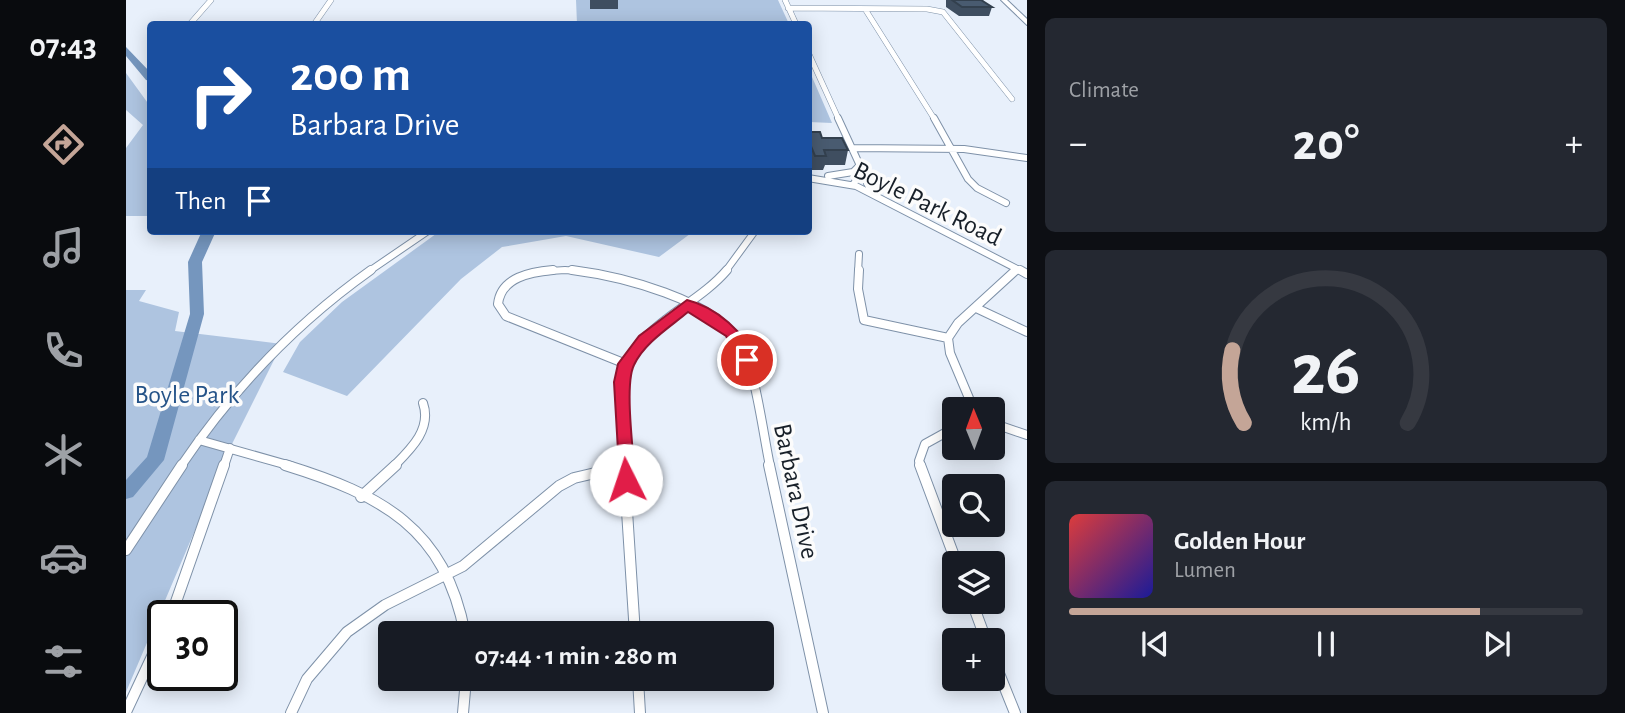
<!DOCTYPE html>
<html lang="en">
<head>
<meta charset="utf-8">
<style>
  :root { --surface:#171b24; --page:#242831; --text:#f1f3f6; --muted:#9ea1a6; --line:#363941; --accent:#c4a597 }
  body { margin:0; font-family:"Alegreya Sans",sans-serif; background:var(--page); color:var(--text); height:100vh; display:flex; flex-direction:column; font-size:26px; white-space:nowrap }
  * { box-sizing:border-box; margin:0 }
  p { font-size:23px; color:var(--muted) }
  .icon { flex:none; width:38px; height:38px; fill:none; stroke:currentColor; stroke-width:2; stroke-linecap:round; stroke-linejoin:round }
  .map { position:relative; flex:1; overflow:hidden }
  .sheet { display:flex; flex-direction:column; gap:18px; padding:18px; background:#0d0f14; width:598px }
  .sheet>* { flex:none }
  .hud { position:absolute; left:21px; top:21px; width:665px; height:214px; border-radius:7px; box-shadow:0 4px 18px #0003; background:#1a4fa0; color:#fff; overflow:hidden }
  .needle { width:46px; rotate:359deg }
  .fabs { position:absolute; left:816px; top:397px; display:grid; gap:14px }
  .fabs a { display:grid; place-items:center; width:63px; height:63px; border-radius:7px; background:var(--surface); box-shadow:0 4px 18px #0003; font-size:35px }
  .speed { position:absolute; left:21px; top:600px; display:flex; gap:14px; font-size:35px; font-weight:700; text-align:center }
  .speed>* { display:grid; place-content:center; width:91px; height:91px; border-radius:50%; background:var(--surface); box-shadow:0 4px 18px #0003; line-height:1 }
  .speed .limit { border:4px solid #111; border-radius:10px; background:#fff; color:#111 }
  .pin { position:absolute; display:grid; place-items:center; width:60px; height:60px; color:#fff; margin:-30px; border:4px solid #fff; border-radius:50%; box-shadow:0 2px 7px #0007 }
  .me { position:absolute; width:77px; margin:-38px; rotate:356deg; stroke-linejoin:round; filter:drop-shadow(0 0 5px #0008) }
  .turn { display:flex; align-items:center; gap:24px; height:147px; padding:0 28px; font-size:32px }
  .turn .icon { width:91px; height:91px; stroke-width:2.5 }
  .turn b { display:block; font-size:49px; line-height:60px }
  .then { display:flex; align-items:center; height:66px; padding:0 28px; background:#0003; gap:14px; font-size:26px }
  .big { font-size:52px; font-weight:700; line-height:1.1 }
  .sheet .widget { flex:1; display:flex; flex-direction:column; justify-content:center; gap:10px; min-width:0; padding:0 24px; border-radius:10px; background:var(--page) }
  .sheet .dial { align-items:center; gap:0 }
  .dial svg { height:182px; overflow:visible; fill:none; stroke:var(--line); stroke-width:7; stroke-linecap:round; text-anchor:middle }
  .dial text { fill:var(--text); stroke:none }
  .song { display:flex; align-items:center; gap:21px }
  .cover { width:84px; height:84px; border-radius:10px; background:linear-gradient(135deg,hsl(0 70% 55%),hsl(240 70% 35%)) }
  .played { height:7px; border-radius:4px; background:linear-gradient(90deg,var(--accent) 80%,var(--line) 80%) }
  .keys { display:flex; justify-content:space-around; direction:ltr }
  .heat { display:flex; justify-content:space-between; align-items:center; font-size:38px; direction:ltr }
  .trip { position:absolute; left:252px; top:621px; width:396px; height:70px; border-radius:7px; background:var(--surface); box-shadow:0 4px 18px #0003; font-weight:700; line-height:70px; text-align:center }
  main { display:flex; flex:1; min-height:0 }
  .dock { display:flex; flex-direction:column; width:126px; justify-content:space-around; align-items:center; background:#090b0e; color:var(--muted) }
  .dock .icon { width:49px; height:49px }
  .dock .current { color:var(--accent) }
  .dock b { font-size:32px; color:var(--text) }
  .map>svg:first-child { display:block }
  .green { fill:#aec4e0 }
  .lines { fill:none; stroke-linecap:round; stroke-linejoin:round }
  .river { fill:#7596be; fill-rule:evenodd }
  .street-far3-casing { stroke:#7e91a8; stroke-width:6 }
  .street-far2-casing { stroke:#7e91a8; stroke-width:8 }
  .street-far1-casing { stroke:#7e91a8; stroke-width:10 }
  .street-casing { stroke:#7e91a8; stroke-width:12 }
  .secondary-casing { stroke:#7e91a8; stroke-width:2 }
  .street-far3 { stroke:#fff; stroke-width:5 }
  .street-far2 { stroke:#fff; stroke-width:6 }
  .street-far1 { stroke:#fff; stroke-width:8 }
  .street { stroke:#fff; stroke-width:10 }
  .secondary { fill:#fff; fill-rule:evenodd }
  .wall { fill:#3f4e60 }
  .building { fill:#495b70; stroke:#33404e; stroke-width:2 }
  .route { fill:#e11d48; stroke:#92132f; stroke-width:2 }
  .labels { text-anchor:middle; stroke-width:7; stroke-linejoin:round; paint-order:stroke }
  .street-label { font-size:26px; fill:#182029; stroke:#fcfcfc }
  .park-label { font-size:26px; fill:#255388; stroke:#fcfcfc }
</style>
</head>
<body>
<main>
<nav class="dock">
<b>07:43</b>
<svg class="icon current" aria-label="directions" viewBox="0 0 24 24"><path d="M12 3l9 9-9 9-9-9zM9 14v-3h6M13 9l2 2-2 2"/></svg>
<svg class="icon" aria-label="music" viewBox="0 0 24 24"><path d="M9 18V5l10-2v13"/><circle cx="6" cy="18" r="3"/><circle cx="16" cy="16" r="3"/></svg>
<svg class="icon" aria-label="phone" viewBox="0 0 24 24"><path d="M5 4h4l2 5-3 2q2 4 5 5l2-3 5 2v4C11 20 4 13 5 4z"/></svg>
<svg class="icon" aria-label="climate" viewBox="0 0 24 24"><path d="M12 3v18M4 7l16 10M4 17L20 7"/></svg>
<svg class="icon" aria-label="car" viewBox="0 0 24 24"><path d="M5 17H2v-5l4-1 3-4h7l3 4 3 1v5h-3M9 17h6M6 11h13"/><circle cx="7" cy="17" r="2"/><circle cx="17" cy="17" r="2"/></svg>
<svg class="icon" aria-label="filters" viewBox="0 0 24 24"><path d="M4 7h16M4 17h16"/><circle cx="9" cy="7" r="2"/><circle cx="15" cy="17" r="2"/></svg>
</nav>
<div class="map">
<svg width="901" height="713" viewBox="0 0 901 713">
  <rect width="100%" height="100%" fill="#e8f0fb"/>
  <path class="green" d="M450,0H652L663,24H451Z
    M682,70H683L706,123L683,122Z
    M0,73L24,106V216H0V148L17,125L0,110Z
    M314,231H568L533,257L440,236L376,247L335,279L221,396L157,372L174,342L216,302Z
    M0,290H20L13,301L53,312L49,331L156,344L104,448L0,692Z"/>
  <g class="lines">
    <path class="river" d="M0,47L24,72V81L20,80L0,56Z
      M76,231H90L76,262L78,314L38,460L7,497L0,499V480L21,457L64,314L62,262Z"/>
    <g class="street-far3-casing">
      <path id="street-far3" d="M659,0L670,24
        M662,8L801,9L817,12L886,99
        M739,9L809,120
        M189,23L205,0
        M64,24L85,0
        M682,52L713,120"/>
    </g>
    <g class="street-far2-casing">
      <path id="street-far2" d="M712,118L736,170L727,185
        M808,118L842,179L851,188L880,203
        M727,148L838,149L901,158
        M736,170L742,175L741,183L747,194
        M702,176L727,172L734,165
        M682,178L730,186L897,272
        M242,272L302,231
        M409,272L439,270L462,272
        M599,272L629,231
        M732,272L733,254
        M888,272L890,270"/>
    </g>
    <g class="street-far1-casing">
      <path id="street-far1" d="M427,270C405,272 375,277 372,304L380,316L500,364
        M446,270C493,276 590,299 615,345C630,373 637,433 644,466
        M733,270L732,289L738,320L822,338
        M894,270L901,274
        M850,308L901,332
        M848,410L824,353L822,338L832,323L890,270
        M866,423L901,435
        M73,440L165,466
        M55,466C107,389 169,324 245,270
        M98,466L104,448
        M268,466C285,449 306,429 297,403
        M498,466C497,438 490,383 504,358C525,320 573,303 601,270
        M795,466L793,461L799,444L828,428"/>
    </g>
    <g class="street-casing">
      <path id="street" d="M159,465C256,495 319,528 339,634
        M498,465L509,634
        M643,465L697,713
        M794,465L831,564
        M235,497L270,465
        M0,550L56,465
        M846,602L860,640
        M45,616L98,465
        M866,656L889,713
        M512,679L514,713
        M0,712L37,633
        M165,713L181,679L221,632L259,605L337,566L433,486L448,478L499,466
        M337,713L340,679"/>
    </g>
    <g class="secondary-casing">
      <path id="secondary" d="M875,0H881L901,19V25Z"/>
    </g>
    <use href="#street-far3" class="street-far3"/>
    <use href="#street-far2" class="street-far2"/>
    <use href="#street-far1" class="street-far1"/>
    <use href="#street" class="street"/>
    <use href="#secondary" class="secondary"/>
  </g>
  <path class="wall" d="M464,0H492V9H464Z
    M820,0H858L856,1L866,7L863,16H833L820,7Z
    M682,132L722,150L719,165H699L697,170H686L682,161Z"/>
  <path class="building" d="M826,0H855L866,7H836Z
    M682,132H694L696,138H716L722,150H698L700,156H689L682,139Z"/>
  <path class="route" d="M561,300C590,307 620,333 629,360L621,366L615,364L600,336L562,312C544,327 518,343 508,365C498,385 508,455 509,480L500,487L494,485L488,382L492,364L513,336Z"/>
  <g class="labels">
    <g class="street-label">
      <text transform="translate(802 203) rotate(26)" y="9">Boyle Park Road</text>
      <text transform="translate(671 491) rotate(78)" y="9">Barbara Drive</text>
    </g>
    <g class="park-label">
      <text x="61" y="403">Boyle Park</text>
    </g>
  </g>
</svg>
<div class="fabs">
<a><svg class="needle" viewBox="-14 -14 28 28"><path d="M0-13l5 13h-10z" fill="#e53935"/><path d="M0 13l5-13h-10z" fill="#9ea1a6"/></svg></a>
<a><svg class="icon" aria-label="search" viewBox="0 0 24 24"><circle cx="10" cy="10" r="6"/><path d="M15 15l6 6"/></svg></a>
<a><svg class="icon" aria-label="layers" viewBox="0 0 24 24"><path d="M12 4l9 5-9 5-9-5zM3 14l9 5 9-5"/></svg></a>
<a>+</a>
</div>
<div class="speed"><div class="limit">30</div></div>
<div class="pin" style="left:621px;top:360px;background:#d93025"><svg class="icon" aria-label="arrive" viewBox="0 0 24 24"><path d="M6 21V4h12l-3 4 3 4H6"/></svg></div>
<svg class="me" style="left:500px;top:480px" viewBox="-20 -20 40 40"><circle r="19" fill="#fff"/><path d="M0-13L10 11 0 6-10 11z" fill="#e11d48"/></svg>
<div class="trip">07:44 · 1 min · 280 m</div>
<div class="hud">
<div class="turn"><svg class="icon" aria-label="right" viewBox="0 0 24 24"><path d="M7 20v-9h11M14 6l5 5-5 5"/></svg><div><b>200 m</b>Barbara Drive</div></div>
<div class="then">Then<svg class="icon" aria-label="arrive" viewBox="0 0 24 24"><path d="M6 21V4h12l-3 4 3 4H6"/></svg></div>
</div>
</div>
<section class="sheet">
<div class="widget"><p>Climate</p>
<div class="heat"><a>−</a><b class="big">20°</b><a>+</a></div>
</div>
<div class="widget dial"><svg viewBox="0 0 100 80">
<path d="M14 69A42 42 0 1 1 86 69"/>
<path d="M14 69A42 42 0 0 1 9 37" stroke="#c4a597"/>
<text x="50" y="56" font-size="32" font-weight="700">26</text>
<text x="50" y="72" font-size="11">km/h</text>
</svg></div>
<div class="widget">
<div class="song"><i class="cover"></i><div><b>Golden Hour</b><p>Lumen</p></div></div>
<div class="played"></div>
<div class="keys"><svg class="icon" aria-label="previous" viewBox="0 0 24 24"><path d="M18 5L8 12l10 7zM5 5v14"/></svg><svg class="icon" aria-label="pause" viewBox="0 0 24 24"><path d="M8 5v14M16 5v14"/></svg><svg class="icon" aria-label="next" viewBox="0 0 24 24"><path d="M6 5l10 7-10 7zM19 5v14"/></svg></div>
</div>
</section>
</main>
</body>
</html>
